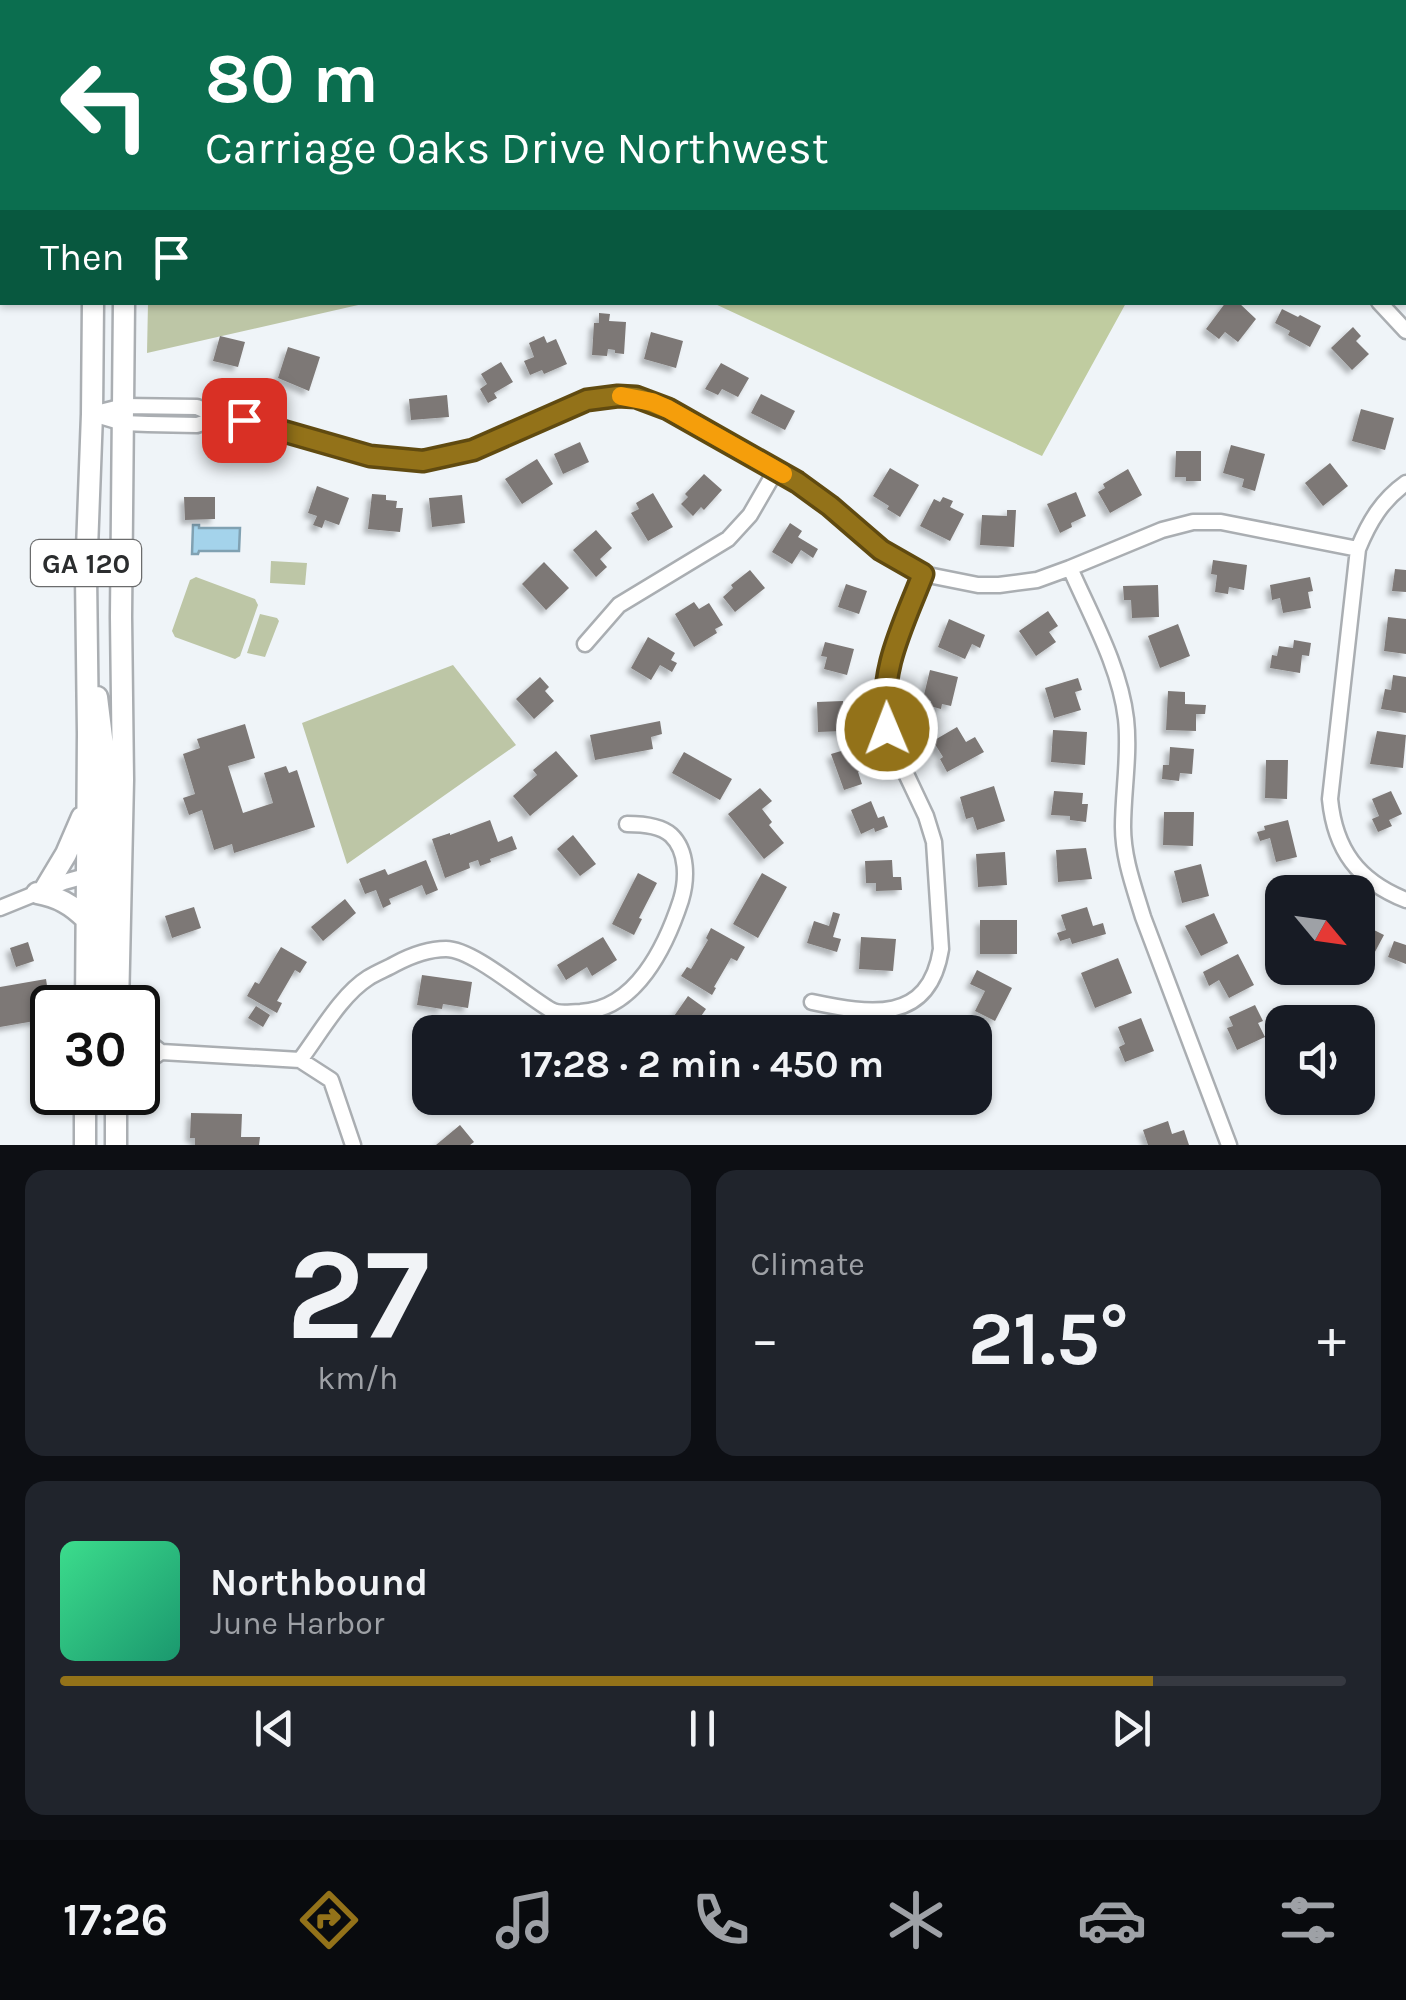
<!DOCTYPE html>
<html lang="en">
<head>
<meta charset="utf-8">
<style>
  :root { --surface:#171b24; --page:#20242c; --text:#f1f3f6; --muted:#9ea1a6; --line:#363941; --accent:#937219 }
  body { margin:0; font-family:Karla,sans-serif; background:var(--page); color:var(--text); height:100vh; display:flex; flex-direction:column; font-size:38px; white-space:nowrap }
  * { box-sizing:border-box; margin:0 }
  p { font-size:32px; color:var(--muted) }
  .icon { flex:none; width:55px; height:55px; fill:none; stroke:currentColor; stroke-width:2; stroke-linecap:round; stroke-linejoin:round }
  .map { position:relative; height:1145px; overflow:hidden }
  .side { display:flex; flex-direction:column; gap:25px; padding:25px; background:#0d0f14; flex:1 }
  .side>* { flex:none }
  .banner { position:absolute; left:0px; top:0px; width:1408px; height:305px; box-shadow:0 2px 8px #0004; background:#0b6e4f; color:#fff; overflow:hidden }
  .needle { width:65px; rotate:119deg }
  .controls { position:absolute; left:1265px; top:875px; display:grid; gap:20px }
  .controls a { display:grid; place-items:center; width:110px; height:110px; border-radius:20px; background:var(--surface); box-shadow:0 2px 8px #0004; font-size:50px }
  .speed { position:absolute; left:30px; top:985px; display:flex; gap:20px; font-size:50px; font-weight:700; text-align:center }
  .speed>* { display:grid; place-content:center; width:130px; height:130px; border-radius:50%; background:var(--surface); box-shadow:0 2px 8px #0004; line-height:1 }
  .speed .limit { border:5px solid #111; border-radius:15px; background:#fff; color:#111 }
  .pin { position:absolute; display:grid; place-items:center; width:85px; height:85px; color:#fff; margin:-42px; border-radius:20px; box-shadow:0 5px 15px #0006 }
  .me { position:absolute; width:110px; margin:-55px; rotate:359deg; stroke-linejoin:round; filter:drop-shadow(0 0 8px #0008) }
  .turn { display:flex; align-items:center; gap:35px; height:210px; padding:0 40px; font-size:45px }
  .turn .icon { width:130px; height:130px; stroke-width:2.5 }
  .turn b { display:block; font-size:70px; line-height:85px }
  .then { display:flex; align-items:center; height:95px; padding:0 40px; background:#0003; gap:20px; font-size:38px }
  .big { font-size:75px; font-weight:700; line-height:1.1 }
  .side .tile { flex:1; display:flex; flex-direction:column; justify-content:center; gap:15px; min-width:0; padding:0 35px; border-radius:20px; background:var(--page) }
  .side .dial { align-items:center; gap:0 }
  .dial b { font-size:130px; line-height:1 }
  .song { display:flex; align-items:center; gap:30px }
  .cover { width:120px; height:120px; border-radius:15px; background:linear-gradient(135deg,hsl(150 70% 55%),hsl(160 70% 35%)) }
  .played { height:10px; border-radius:5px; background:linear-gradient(90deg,var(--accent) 85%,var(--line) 85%) }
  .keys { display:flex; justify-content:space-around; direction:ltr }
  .heat { display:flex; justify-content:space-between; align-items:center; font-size:55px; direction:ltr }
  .side .tiles { flex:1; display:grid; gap:25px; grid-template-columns:1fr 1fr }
  .tile:last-child { grid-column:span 2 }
  .trip { position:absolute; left:412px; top:1015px; width:580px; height:100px; border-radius:20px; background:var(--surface); box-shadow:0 2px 8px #0004; font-weight:700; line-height:100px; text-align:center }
  .tabs { display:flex; height:160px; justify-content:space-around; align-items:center; background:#090b0e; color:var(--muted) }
  .tabs .icon { width:70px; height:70px }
  .tabs .selected { color:var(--accent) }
  .tabs b { font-size:45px; color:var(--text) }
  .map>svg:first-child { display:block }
  .green { fill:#bdc6a6 }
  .forest { fill:#c0cca0 }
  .water { fill:#a4d3eb; stroke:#80a1b2; stroke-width:2.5 }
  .building { fill:#7d7876; filter:url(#shadow) }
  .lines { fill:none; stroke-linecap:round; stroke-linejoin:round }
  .minor-casing { stroke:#aaaeb2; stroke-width:19 }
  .highway-casing { stroke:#aaaeb2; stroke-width:25 }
  .minor { stroke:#fff; stroke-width:14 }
  .highway { stroke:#fff; stroke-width:20 }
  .route-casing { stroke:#604a10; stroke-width:25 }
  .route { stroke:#937219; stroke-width:18 }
  .slow { stroke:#f59e0b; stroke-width:18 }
  .labels { text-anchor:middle; stroke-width:10; stroke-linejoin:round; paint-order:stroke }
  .shield { fill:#fff; stroke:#6b6c6d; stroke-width:2.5 }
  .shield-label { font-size:28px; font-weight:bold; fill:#2b2d2e }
</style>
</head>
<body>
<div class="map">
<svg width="1406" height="1145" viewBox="0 0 1406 1145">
  <defs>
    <filter id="shadow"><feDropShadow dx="-4.5" dy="4.5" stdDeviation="2.5" flood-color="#0004"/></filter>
  </defs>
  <rect width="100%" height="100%" fill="#eff4f8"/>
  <path class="green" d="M151,0H632V2H151Z
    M148,303H367L147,353Z
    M271,561L307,563L305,585L270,583Z
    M196,577L255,599L258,605L240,656L235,659L175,637L172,631L190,580Z
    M260,614L277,618L279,621L265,657L247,653Z
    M453,665L516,745L347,864L302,723Z"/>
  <path class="forest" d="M632,0H1297L1295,2H633Z
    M713,303L1126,302V303L1042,456Z"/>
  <path class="water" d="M193,525H199V528H240L239,551H199L198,554H192Z"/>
  <path class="building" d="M1226,302H1238L1256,319L1238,342L1225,332L1219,339L1206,329Z
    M1282,309L1298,317L1300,315L1321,326L1310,347L1288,335L1290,331L1275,323Z
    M599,313L610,314L609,321L626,322L624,354L615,353V350L608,349L607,356L592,355L594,323H599Z
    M1353,327L1361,336L1356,341L1369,354L1352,370L1331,348Z
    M651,332L683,341L676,368L644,359Z
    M220,336L245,342L238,367L213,361Z
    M544,336L547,343L556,339L567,364L544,374L542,370L530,375L524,361L534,357L529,343Z
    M288,347L320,357L309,391L278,378Z
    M501,362L513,382L494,393L497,398L488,403L480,389L487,384L481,374Z
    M721,363L749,378L738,397L722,389L718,395L705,389Z
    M761,394L795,411L785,430L751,413Z
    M447,395L449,417L411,420L409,399Z
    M1361,409L1394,418L1385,450L1352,441Z
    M580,442L589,462L563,474L554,454Z
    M1231,445L1265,454L1255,491L1242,487L1244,479L1223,473Z
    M1176,451H1201V481H1186V477H1175Z
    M537,459L553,484L522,504L505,479Z
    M1330,463L1348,486L1323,506L1305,483Z
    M890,468L919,485L900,517L887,509L889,506L873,496Z
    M1128,469L1142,495L1110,513L1098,492L1105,488L1103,484Z
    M704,474L722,490L704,510L701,507L693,516L681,504L688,497L685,494Z
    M317,486L349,498L339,525L325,520L322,528L313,525L317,516L308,513Z
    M1076,492L1086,516L1071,523L1072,527L1060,533L1047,504Z
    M653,493L673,527L648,541L631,513L639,509L636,503Z
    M372,494L386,495V500L397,501L396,508H403L400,532L368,529Z
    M462,495L465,523L432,527L429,498Z
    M184,497H215V519L185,520Z
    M943,497L953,501L950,507L964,514L950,541L920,526L934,499L940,502Z
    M1007,510H1016L1014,547L980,545L982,515L1007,516Z
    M790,523L802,531L798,537L818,549L813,558L801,550L792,564L772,552Z
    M596,530L612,548L600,559L607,567L596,577L573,550Z
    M1213,560L1247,565L1244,590L1229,587L1228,594L1215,592L1217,575L1211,574Z
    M544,562L569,588L546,610L522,584Z
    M1395,569L1406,570V592L1392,591Z
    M750,570L765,588L735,612L723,597L733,588L731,585Z
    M1310,577L1313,591L1308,592L1311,608L1283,613L1280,598L1272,600L1270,585Z
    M846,584L867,591L859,614L838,607Z
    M1158,585L1159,617L1132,618L1131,600H1124L1123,586Z
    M694,602L699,609L709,603L723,625L715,629L717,633L694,647L675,614Z
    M1048,611L1058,626L1049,632L1056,642L1036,656L1019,631Z
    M1388,617L1406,619V654L1384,651Z
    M949,619L985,635L980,648L972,644L965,659L938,647Z
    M1178,624L1190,656L1160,668L1148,636Z
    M648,637L675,653L671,660L677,663L672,672L660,665L651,680L631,668Z
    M1294,640L1311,643L1309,656L1302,655L1300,673L1270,668L1272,655L1277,656L1279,646L1293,648Z
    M825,642L854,649L847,675L824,669L827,657L821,656Z
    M930,670L958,677L951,706L942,704L941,709L930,706L931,701L923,699Z
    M1393,675L1406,677V713L1381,709L1385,689L1391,690Z
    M540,677L549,687L545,691L554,701L534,719L516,699Z
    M1078,678L1082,690L1075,692L1081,710L1054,718L1045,688Z
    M1168,691L1185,692V704L1206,705L1205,714H1196V731L1166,730Z
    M843,701L844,731L818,732L817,702Z
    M660,721L662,734L651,737L653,749L595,760L590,735Z
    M245,724L255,758L228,766L243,813L273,803L264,773L286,766L289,773L297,770L315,827L234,853L232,844L214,850L202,810L189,815L183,798L195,794L183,754L200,748L197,739Z
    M957,727L966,742L975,737L984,752L947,772L940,759L943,757L933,741Z
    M1053,730L1087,732L1085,765L1051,762Z
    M1377,731L1406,735L1403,768L1370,764Z
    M1170,747L1194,749L1192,774L1180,773L1179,781L1162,779L1163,765H1169Z
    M848,749L850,755L856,753L862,771L858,772L862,784L844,790L831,754Z
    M556,751L578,776L530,816L513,796L537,775L533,770Z
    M684,752L732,779L720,800L672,773Z
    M1266,760H1288L1287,799L1265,798Z
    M994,786L1005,821L977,830L973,817L966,819L960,797Z
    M760,788L772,801L762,809L772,822L769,825L784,843L764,859L728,814Z
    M1054,791L1083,793L1082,804H1088L1086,822L1070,820V816L1051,815Z
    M1391,791L1402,814L1389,820L1392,826L1378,832L1372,819L1379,816L1372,799Z
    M871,801L878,818L884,816L888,827L875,832L874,828L861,834L851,810Z
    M1164,812H1194L1193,846L1163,845Z
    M490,820L498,842L512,836L517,849L490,859L491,862L480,866L478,860L469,863L470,868L445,878L432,839L450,833V835Z
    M1288,820L1297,857L1276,862L1270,838L1260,841L1257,832L1265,830L1264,826Z
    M573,835L596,864L580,876L557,849Z
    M1086,848L1092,879L1058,882L1056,850Z
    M1005,852L1007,885L978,887L976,854Z
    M426,860L438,890L426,895L422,885L389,899L391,904L383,908L376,890L365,894L359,879L385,869L388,875Z
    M892,860L893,877H901L902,890L876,891V883H866L865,861Z
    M1201,864L1209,896L1182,903L1174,871Z
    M638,873L657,883L639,918L642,919L634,935L612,924Z
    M762,873L787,887L758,938L733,924Z
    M345,899L356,913L323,941L311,927Z
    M194,907L201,928L172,938L165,916Z
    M1087,907L1093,926L1103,923L1106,934L1072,944L1070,938L1060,941L1057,933L1066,930L1061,915Z
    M833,912L840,914L833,937L841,939L837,952L807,943L814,921L829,926Z
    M1214,913L1228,943L1201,956L1185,926Z
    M1358,919L1366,923L1363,929L1372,934L1374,930L1384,935L1369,963L1358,957Z
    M980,920H1017V954H980Z
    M711,928L745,947L737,961L731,958L714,987L716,988L712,995L681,976L687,967L691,969L708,940L706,938Z
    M603,937L617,960L592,976L587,967L566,980L557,965Z
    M861,937L896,939L893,971L859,969Z
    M1394,941L1406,945V964L1388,957Z
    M28,942L34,961L16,967L10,948Z
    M281,947L307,962L300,973L295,970L277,1001L282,1003L277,1013L247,996L255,982L259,984Z
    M1238,954L1254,985L1229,998L1219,980L1209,986L1203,972Z
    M1118,958L1132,993L1095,1008L1081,973Z
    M977,970L1012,988L995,1021L975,1011L985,991L970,984Z
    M422,975L472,982L468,1008L443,1004L442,1009L417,1005Z
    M46,979L52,1018L0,1027V987Z
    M688,996L706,1009L690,1032H663Z
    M1255,1005L1263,1021L1258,1023L1265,1037L1237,1050L1227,1028L1233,1026L1229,1017Z
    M256,1006L270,1015L263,1027L248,1018Z
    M1141,1018L1154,1051L1125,1062L1119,1047L1125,1044L1118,1027Z
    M479,1020L496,1032H470Z
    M191,1113L242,1114L241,1137H260L259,1145H195V1138H190Z
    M1168,1121L1172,1134L1184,1130L1189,1145H1148L1143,1130Z
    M460,1125L474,1142L470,1145H436Z"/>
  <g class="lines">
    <g class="minor-casing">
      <path id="minor" d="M1379,302L1406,331
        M92,414L124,406L197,407L220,417L269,425L370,456L397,460L423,461L448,457L473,450L587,400L619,395L636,397L668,409L797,482L830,506L881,551L904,565L923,574L978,585H999L1037,580L1070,568L1162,530L1193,522H1221L1358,549
        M93,414L123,423L148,424L197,425L220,417
        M1406,483C1382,500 1369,522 1358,549L1330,799C1335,850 1358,881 1406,900
        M1070,568C1091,616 1120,667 1126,719C1130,755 1123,791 1123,827C1123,858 1134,887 1143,917L1229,1145
        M585,644L619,605L728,539L750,515L776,470
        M0,908L64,882L93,874
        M812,1002C869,1014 929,1025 941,949L934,842L926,816L891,742C871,683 903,627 923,574
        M138,1034L161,1052L300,1060L331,1080L353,1145
        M300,1060C319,1035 341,995 368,978C376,973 386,969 395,964C410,956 428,949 446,949C473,949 525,995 551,1010C559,1015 570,1012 580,1012C636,1010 666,946 681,900C687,880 688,851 671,835C660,825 641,824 627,824
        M138,1068L161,1052"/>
    </g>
    <g class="highway-casing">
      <path id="highway" d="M103,2V0
        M128,2V0
        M97,697L105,762L104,1008
        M45,889L66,854L82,817
        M37,893C58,897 71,904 86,919
        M86,1008L88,734L86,576L92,414L93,302
        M118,1008L123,780L121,617L124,302
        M85,1145V1092
        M116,1145V1092"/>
    </g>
    <use href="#minor" class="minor"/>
    <use href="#highway" class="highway"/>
  </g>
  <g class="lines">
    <g class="route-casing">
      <path id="route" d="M244,420L370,456L423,461L473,450L587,400L618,396L636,397L668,409L797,482L830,506L881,550L923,574C903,626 878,671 887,729"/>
    </g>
    <use href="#route" class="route"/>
    <path class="slow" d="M621,396L652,402L668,409L783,474"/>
  </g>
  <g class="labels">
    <rect class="shield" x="31" y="540" width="110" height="46" rx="8"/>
    <g class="shield-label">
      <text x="86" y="573">GA 120</text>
    </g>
  </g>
</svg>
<div class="controls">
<a><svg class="needle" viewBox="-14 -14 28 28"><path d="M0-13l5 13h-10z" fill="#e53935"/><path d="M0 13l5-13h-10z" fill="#9ea1a6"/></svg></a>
<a><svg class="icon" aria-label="sound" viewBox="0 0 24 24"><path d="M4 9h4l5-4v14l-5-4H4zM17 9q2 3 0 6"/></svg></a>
</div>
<div class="speed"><div class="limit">30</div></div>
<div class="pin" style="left:244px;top:420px;background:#d93025"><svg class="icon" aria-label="arrive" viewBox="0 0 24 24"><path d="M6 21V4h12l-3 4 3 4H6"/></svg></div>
<svg class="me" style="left:887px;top:729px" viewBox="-20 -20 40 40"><circle r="17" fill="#937219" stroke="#fff" stroke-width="3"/><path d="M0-11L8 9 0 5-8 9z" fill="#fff"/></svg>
<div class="trip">17:28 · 2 min · 450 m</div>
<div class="banner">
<div class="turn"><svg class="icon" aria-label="left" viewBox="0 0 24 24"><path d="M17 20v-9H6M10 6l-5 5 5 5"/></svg><div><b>80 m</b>Carriage Oaks Drive Northwest</div></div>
<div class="then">Then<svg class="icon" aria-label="arrive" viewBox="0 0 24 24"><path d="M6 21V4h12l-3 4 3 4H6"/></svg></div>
</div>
</div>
<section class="side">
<div class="tiles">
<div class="tile dial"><b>27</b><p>km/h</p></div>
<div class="tile"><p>Climate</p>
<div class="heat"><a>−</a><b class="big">21.5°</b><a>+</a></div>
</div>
<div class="tile">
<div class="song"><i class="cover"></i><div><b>Northbound</b><p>June Harbor</p></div></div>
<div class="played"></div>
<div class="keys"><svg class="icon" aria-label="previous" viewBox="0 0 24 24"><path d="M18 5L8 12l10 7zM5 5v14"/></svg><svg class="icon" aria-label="pause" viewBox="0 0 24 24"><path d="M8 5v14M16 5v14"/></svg><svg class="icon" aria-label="next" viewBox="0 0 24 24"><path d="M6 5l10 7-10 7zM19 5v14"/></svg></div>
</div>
</div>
</section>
<nav class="tabs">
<b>17:26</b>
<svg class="icon selected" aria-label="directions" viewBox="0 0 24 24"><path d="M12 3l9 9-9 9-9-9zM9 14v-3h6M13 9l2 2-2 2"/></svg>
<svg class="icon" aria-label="music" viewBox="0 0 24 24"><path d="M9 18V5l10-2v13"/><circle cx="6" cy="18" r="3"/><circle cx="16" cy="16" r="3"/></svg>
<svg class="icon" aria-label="phone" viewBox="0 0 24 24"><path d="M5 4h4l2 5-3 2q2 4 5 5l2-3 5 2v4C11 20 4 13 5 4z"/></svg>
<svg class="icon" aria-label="climate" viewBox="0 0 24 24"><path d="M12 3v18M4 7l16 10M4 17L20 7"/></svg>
<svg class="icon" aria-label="car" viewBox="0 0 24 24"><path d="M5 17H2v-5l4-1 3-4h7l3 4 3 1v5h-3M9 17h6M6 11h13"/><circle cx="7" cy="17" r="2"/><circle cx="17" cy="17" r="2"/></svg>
<svg class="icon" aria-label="filters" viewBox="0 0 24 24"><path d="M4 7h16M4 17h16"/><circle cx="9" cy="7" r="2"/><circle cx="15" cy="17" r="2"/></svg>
</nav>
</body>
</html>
